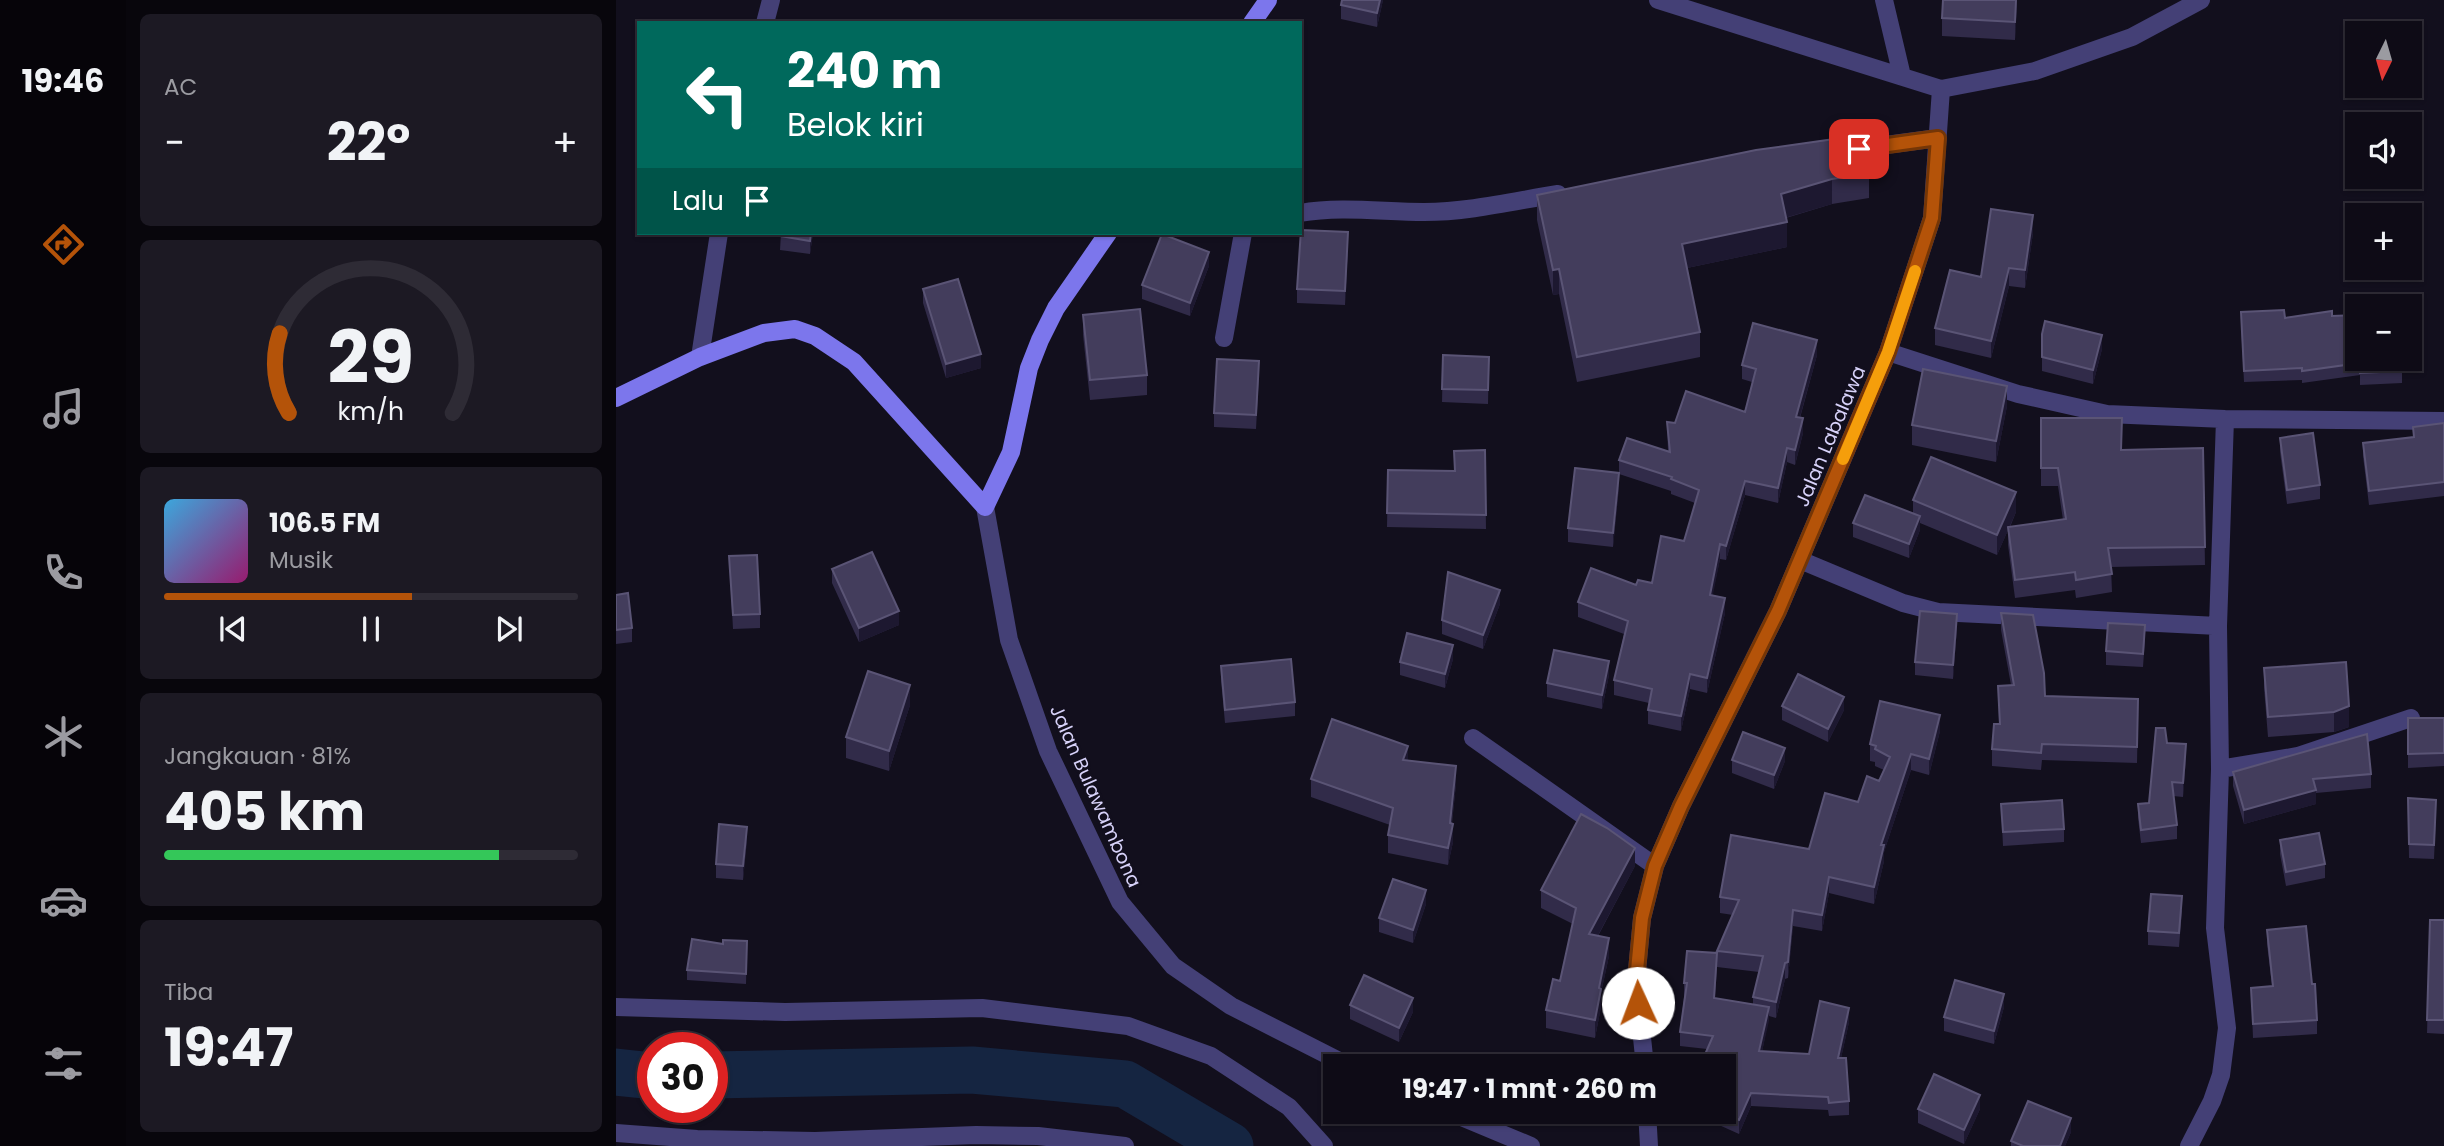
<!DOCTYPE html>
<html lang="id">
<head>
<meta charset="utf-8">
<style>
  :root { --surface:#0e0b16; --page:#1c1923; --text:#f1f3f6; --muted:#9b9ba1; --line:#2e2b35; --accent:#b45309 }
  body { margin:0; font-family:Poppins,sans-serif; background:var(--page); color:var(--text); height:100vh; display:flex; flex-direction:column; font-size:26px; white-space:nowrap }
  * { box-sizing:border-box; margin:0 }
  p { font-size:23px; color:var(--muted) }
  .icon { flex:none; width:38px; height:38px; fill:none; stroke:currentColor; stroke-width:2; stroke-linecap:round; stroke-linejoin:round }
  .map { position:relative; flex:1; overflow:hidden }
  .drawer { display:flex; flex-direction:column; gap:14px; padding:14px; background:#08060c; width:490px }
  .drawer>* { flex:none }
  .guide { position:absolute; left:21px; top:21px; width:665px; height:214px; border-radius:0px; box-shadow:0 2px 5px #0004,0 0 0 2px var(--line); background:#00695c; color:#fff; overflow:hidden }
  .needle { width:46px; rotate:185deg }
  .controls { position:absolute; left:1729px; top:21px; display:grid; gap:14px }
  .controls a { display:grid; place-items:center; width:77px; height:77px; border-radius:0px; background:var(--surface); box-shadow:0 2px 5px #0004,0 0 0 2px var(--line); font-size:35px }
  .speed { position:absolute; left:21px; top:1032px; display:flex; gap:14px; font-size:35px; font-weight:700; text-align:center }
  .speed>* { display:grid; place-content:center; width:91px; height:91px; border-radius:50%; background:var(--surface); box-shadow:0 2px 5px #0004,0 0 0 2px var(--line); line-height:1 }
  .speed .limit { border:10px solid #d22; background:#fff; color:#111 }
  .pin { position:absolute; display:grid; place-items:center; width:60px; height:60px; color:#fff; margin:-30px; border-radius:14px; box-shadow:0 4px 10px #0006 }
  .me { position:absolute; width:77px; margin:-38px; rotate:358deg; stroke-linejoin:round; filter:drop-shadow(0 0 5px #0008) }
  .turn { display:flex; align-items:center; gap:24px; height:147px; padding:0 35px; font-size:32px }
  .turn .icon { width:91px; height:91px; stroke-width:2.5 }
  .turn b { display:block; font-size:49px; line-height:60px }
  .then { display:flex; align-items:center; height:66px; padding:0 35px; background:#0003; gap:14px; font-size:26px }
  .big { font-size:52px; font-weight:700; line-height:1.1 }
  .drawer .widget { flex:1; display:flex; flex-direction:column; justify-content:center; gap:10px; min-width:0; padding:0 24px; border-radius:10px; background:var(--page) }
  .drawer .dial { align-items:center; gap:0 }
  .dial svg { height:182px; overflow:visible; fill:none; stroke:var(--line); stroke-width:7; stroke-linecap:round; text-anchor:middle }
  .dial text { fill:var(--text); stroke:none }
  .song { display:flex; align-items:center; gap:21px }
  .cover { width:84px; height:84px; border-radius:10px; background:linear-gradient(135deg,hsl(200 70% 55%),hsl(320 70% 35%)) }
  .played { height:7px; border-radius:4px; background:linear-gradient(90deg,var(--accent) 60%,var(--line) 60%) }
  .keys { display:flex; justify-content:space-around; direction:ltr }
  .heat { display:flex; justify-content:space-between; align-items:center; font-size:38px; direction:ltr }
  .charge { height:10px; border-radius:5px; background:linear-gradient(90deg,#34c759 81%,var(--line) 0) }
  .trip { position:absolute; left:707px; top:1054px; width:413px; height:70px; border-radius:0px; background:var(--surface); box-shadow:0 2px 5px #0004,0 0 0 2px var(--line); font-weight:700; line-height:70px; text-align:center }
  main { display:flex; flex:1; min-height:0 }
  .tab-bar { display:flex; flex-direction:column; width:126px; justify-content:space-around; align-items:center; background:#060409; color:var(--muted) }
  .tab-bar .icon { width:49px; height:49px }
  .tab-bar .selected { color:var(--accent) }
  .tab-bar b { font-size:32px; color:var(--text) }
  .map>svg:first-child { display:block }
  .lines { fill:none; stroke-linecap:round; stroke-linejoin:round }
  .river { stroke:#152541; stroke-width:47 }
  .street { stroke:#444076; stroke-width:18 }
  .secondary { stroke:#7c76ec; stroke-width:18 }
  .wall { fill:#312b49; fill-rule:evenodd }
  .shaded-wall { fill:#1d1830 }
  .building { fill:#433d5c; stroke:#5a5475; stroke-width:2 }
  .route-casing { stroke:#753606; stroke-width:18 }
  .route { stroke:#b45309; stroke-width:12 }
  .slow { stroke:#f59e0b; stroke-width:12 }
  .labels { text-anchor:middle; stroke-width:5; stroke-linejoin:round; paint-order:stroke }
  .street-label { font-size:19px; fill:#d7d2f9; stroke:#120f1d }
</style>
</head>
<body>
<main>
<nav class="tab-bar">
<b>19:46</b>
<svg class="icon selected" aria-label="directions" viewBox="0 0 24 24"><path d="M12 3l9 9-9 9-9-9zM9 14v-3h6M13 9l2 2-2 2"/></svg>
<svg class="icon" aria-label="music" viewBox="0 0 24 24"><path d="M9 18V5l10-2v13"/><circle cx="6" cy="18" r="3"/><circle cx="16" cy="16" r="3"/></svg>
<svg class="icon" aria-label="phone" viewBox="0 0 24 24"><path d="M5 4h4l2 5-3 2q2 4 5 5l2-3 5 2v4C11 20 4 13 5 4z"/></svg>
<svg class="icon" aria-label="climate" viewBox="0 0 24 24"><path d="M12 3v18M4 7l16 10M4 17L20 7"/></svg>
<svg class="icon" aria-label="car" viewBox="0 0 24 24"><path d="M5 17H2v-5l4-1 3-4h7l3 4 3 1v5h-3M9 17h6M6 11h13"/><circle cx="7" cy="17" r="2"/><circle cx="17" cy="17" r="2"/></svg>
<svg class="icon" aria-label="filters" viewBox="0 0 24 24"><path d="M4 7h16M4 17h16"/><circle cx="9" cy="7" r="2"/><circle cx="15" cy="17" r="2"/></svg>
</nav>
<section class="drawer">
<div class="widget"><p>AC</p>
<div class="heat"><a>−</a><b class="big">22°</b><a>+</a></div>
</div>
<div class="widget dial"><svg viewBox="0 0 100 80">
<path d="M14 69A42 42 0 1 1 86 69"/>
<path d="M14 69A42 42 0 0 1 10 34" stroke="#b45309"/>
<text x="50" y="56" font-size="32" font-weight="700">29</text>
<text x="50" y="72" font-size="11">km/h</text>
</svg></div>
<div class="widget">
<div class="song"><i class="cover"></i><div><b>106.5 FM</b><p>Musik</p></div></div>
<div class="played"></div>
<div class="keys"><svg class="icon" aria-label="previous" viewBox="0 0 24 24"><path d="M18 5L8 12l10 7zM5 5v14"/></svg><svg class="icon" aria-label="pause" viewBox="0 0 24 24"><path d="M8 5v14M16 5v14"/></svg><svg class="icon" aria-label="next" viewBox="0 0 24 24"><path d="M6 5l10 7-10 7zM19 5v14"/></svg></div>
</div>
<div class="widget"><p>Jangkauan · 81%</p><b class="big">405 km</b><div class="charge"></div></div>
<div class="widget"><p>Tiba</p><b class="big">19:47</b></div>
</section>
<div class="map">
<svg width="1828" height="1146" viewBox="0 0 1828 1146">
  <rect width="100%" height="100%" fill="#120f1d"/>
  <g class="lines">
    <path class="river" d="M0,1072L37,1076
      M96,1075L356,1070L509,1084L614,1146"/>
    <path class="street" d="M1042,0L1325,89L1419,71L1516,37L1585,0
      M1268,0L1286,76
      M149,23L155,0
      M1225,151L1322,138
      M684,213C725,206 767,212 808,212C853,212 898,201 942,194
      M608,338L627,233
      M1272,352L1402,394L1491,414L1609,419L1828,421
      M84,357L103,233
      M369,507L393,640L432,751L504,902L557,966L615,1006L733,1066
      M1184,560L1287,603L1322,612L1602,626
      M857,738L1039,866
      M1604,769L1682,756L1795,718
      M0,1007L169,1012L366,1008L512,1026L595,1056L673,1107L708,1146
      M1029,1066L1020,981L1026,918L1039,866L1065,806L1162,611L1272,352L1316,218L1325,89
      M831,1111L915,1146
      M1031,1111L1033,1146
      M0,1133L81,1139L199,1141L360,1135L422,1136L509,1146
      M1573,1146L1596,1101L1605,1075L1611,1028L1599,928L1604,769L1602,626L1609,419"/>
    <path class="secondary" d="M636,23L652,0
      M0,398L84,357L148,333L179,329L199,336L238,362L369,507L395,452L413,368L424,340L440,308L492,233"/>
  </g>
  <path class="wall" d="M767,0L761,27L725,19V5Z
    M1401,0L1399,40L1326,36V18Z
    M1253,173V198L1216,204L1170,218L1171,247L1071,268L1084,332V357L961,382L943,294L937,295L921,220V195Z
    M165,233H197L194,254L164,250Z
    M1417,233L1409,288L1393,286L1375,358L1319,345V328L1365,277Z
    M732,246L729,305L681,303V289Z
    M593,266L574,316L526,299V285Z
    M307,289L365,368L330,378L307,303Z
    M467,315L531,375V395L474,400L467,335Z
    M1716,316L1786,359V383L1744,385V375L1686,383V380L1628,382L1625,324L1669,318Z
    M1426,334L1486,349L1477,384L1426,371Z
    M827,355L873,357L872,404L826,402Z
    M1201,355L1184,418L1187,433L1179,465L1171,462L1162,503L1129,495L1110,560L1104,559L1096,596L1109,613L1091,693L1074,689L1065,731L1032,724V710L1033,703L998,695V680L1008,634L962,617V602L1020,585L1036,583L1068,541L1079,503L1055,494V491L1003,474V460L1052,452L1051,422L1059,423L1129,412L1136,382L1126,379V365Z
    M643,375L640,429L598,427V413Z
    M1391,406L1380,462L1296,445V425Z
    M1425,418L1505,450L1587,448L1589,565L1495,567L1496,592L1460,598L1459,590L1399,598L1392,545V530L1381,555L1304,523V530L1293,558L1237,537V523L1297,513V500L1400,512L1394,527L1447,520L1442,486H1425Z
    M1828,423V496L1753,505L1747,456V443L1797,437V427Z
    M1664,438L1704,485V499L1671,504L1664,452Z
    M869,450L870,529L771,527L772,470L839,471Z
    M1003,487L997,547L952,542V528Z
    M113,556L144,614V628L117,629Z
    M216,569L283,625L243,642L216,583Z
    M0,595L16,628V642L0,644Z
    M884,604L867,649L826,634V620Z
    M1385,613L1429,696L1522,716L1521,763L1426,760L1425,770L1376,766V749L1383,724L1382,686L1395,685L1385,630Z
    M1341,628L1337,679L1299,675V662Z
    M1529,639L1527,667L1490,665V651Z
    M837,659L829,688L784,675V662Z
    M605,666L679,702V716L609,723L605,680Z
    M1648,668L1733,706V727L1718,732L1652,737L1648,688Z
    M993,675L986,709L931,697V683Z
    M294,705L273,771L230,758V737Z
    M1166,706L1228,710L1212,742L1166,720Z
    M1792,718H1828V766L1792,768Z
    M1324,731L1313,775L1295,770L1268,852V861L1258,904L1213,893L1206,931L1177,926L1172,978L1169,979L1160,1018L1153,1016L1146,1052L1193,1054L1233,1022L1225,1058L1233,1101V1115L1213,1116L1212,1110L1135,1106L1123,1134L1072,1111H1108L1091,1049L1064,1046V1032L1068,997V983L1101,953V951L1117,915L1104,913V897L1193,849L1263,781L1268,770L1259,766V762L1254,761V744ZM1101,967L1143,972L1137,997V1004L1099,998Z
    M1551,743L1570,758L1567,797L1557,796L1561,825V839L1525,843L1522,818V804L1533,803Z
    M792,760L840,784L836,823L837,842L832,865L772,853V835L774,825L695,797V779Z
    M1116,760L1169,761L1158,789L1116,773Z
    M1617,772L1755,774V788L1700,793V804L1628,824L1617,786Z
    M1792,798L1820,814L1818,859L1793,858Z
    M1385,804L1448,829V842L1387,846Z
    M131,840L127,880L100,878V864Z
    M1664,840L1709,864V878L1670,886L1664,854Z
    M1019,866L982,936L993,956L985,993V1007L979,1038L930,1028V1010L944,981L957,924L925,908V890Z
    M810,904L797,943L763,932V918Z
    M1566,910L1563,947L1532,945V931Z
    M1814,920H1828V1034L1811,1033Z
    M1651,930L1701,1020V1034L1637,1038L1635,988L1656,986L1651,944Z
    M131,941L130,984L71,980V970L107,944Z
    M734,1005L797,1012L783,1042L734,1019Z
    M1388,1007L1378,1044L1328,1031V1017Z
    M1302,1109H1364L1348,1144L1302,1123Z
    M1455,1132L1449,1146H1395V1141Z"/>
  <path class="shaded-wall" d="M764,0H767L761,27V13Z
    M1400,0H1401L1399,40V22Z
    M1216,179V204L1165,219V194Z
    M1417,215V233L1409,288V270Z
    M1171,222V247L1066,269V244Z
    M732,232V246L729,305V291Z
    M195,233H197L194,254V241Z
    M593,252V266L574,316V303Z
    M1393,268V286L1375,358V341Z
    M943,269V294L937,295V270Z
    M1486,335V349L1477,384V370Z
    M1201,340V355L1180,431V417Z
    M365,354V368L330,378V364Z
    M1391,386V406L1380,462V441Z
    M1187,418V433L1179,465V450Z
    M1171,448V462L1162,503V488Z
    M1003,473V487L997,547V533Z
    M1129,481V495L1110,560V546Z
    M1400,492V512L1381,555V535Z
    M1304,516V530L1293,558V544Z
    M1104,544V559L1094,610V595Z
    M884,590V604L867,649V635Z
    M1109,598V613L1091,693V678Z
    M283,611V625L243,642V628Z
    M1341,614V628L1337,679V665Z
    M837,645V659L829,688V674Z
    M993,661V675L986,709V695Z
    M1074,674V689L1065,731V716Z
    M294,685V705L273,771V751Z
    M1228,697V710L1212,742V729Z
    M1733,706V727L1718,732V712Z
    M1324,715V731L1313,775V759Z
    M1570,744V758L1567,797V783Z
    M792,746V764L787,760Z
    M1169,748V761L1158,789V775Z
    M1295,754V770L1268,852V861L1258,904V887L1265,845Z
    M840,766V784L834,836L837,824V842L832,865L834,823Z
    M1700,790V804L1628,824V810Z
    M131,827V840L127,880V866Z
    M1019,848V866L973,952V934Z
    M1213,877V893L1206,931V915Z
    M810,890V904L797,943V930Z
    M1177,910V926L1172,978V962Z
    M993,938V956L985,993V1007L979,1038V1020L983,988Z
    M1169,963V979L1160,1018V1002Z
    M1388,994V1007L1378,1044V1031Z
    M797,998V1012L783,1042V1028Z
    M1153,1007V1021L1143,1065V1051Z
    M1233,1008V1022L1222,1072V1058Z
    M1135,1093V1106L1123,1134V1120Z
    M1364,1095V1109L1348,1144V1130Z
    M1455,1118V1132L1449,1146H1444Z"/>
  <path class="building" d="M726,0H764L761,13L725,5Z
    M1327,0H1400L1399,22L1326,18Z
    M1247,135L1253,173L1216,179L1165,194L1171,222L1066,244L1084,332L961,357L943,269L937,270L921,195L1140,150Z
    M1375,209L1417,215L1409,270L1393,268L1375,341L1319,328L1334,270L1365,277Z
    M685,230L732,232L729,291L681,289Z
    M165,233H195L194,241L164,236Z
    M546,234L593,252L574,303L526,285Z
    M342,279L365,354L330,364L307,289Z
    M524,309L531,375L474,380L467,315Z
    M1668,310L1669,318L1716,311V316L1741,315V359H1786V371L1744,373V363L1686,371V368L1628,371L1625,312Z
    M1429,321L1486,335L1477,370L1426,357V334Z
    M1137,323L1201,340L1180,417L1187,418L1179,450L1171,448L1162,488L1129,481L1110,546L1104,544L1094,595L1109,598L1091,678L1074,674L1065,716L1032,710L1036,689L998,680L1012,621L962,602L975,568L1020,585L1022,580L1036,583L1045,536L1068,541L1083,490L1055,479L1056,477L1003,460L1011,438L1054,452L1051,422L1059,423L1070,391L1129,412L1140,369L1126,365Z
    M827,355L873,357L872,390L826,389Z
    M601,359L643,361L640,415L598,413Z
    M1307,369L1391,386L1380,441L1296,425Z
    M1425,418H1506L1505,450L1587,448L1589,547L1492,548L1496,574L1460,580L1459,572L1399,580L1392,527L1450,519L1442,468H1425Z
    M1828,423V482L1753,491L1747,443L1798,437L1797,427Z
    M1697,433L1704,485L1671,490L1664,438Z
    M869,450L870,515L771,513L772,470L839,471L838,451Z
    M1315,457L1400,492L1381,535L1297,500Z
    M959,468L1003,473L997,533L952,528Z
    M1249,495L1304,516L1293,544L1237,523Z
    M256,552L283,611L243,628L216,569Z
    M141,555L144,614L117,615L113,556Z
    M832,572L884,590L867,635L826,620Z
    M12,593L16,628L0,630V595Z
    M1304,611L1341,614L1337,665L1299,662Z
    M1385,613L1417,615L1428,673L1429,696L1522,699L1521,747L1426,744L1425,753L1376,749L1378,724H1384L1382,686L1398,685Z
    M1492,623L1529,625L1527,654L1490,651Z
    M791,633L837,645L829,674L784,662Z
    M938,650L993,661L986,695L931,683Z
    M675,659L679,702L609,710L605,666Z
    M1730,662L1733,706L1718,712L1652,717L1648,668Z
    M252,671L294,685L273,751L230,737Z
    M1182,674L1228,697L1212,729L1166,706Z
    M1264,701L1324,715L1313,759L1295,754L1265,845H1268L1258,887L1213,877L1206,915L1177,910L1172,962L1169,963L1160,1002L1137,997L1147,956L1101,951L1123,900L1104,897L1115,835L1193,849L1209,793L1242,802L1251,776L1263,781L1274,757L1259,749L1260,746L1254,744Z
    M1792,718H1828V753L1792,754Z
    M716,719L792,746L787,760L840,766L834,823L837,824L832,848L772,835L777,808L695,779Z
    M1540,728H1549L1551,743L1570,744L1567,783L1556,782L1561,825L1525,830L1522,804L1533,803Z
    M1127,732L1169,748L1158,775L1116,760Z
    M1751,734L1755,774L1697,779L1700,790L1628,810L1617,772Z
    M1792,798L1820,800L1818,845L1793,844Z
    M1446,800L1448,829L1387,832L1385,804Z
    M965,814L991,828L1019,848L973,934L993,938L983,988L985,989L979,1020L930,1010L937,979L944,981L960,908L925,890Z
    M103,824L131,827L127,866L100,864Z
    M1703,833L1709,864L1670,872L1664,840Z
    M777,879L810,890L797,930L763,918Z
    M1535,894L1566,896L1563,933L1532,931Z
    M1814,920H1828V1020H1811Z
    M1690,926L1696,984H1699L1701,1020L1637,1024L1635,988L1657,986L1651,930Z
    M76,939L107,944V940L131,941L130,974L71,970Z
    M1071,951L1101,953L1098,998L1153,1007L1143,1051L1193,1054L1204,1001L1233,1008L1222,1058H1230L1233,1101L1213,1103L1212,1097L1135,1093L1123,1120L1103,1111H1108V1066H1084L1097,1036L1064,1032L1071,983H1068Z
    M748,975L797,998L783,1028L734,1005Z
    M1339,980L1388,994L1378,1031L1328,1017Z
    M1318,1074L1364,1095L1348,1130L1302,1109Z
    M1412,1101L1455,1118L1444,1146H1407L1395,1141Z"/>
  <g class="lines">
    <g class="route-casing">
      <path id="route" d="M1022,1003L1020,981L1026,918L1039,866L1065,806L1162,611L1272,352L1316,218L1322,138L1243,149"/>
    </g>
    <use href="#route" class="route"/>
    <path class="slow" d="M1227,459L1272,352L1299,271"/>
  </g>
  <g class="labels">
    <g class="street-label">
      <text transform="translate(1214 436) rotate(-67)" y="7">Jalan Labalawa</text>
      <text transform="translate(480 796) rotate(66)" y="7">Jalan Bulawambona</text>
    </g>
  </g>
</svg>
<div class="controls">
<a><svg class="needle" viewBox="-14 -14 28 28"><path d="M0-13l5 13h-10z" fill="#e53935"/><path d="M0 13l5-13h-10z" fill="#9b9ba1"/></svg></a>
<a><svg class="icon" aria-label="sound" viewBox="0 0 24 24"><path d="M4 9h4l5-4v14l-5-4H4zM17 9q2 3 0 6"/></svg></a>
<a>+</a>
<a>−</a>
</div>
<div class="speed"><div class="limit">30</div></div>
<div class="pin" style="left:1243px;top:149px;background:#d93025"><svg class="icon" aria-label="arrive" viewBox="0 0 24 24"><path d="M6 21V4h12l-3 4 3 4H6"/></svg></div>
<svg class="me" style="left:1022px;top:1003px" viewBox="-20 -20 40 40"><circle r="19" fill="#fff"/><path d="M0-13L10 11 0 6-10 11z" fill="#b45309"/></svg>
<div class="trip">19:47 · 1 mnt · 260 m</div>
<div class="guide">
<div class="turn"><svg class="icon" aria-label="left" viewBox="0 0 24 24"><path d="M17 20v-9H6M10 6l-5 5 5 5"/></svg><div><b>240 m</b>Belok kiri</div></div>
<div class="then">Lalu<svg class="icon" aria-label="arrive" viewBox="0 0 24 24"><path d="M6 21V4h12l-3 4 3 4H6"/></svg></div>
</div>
</div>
</main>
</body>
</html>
